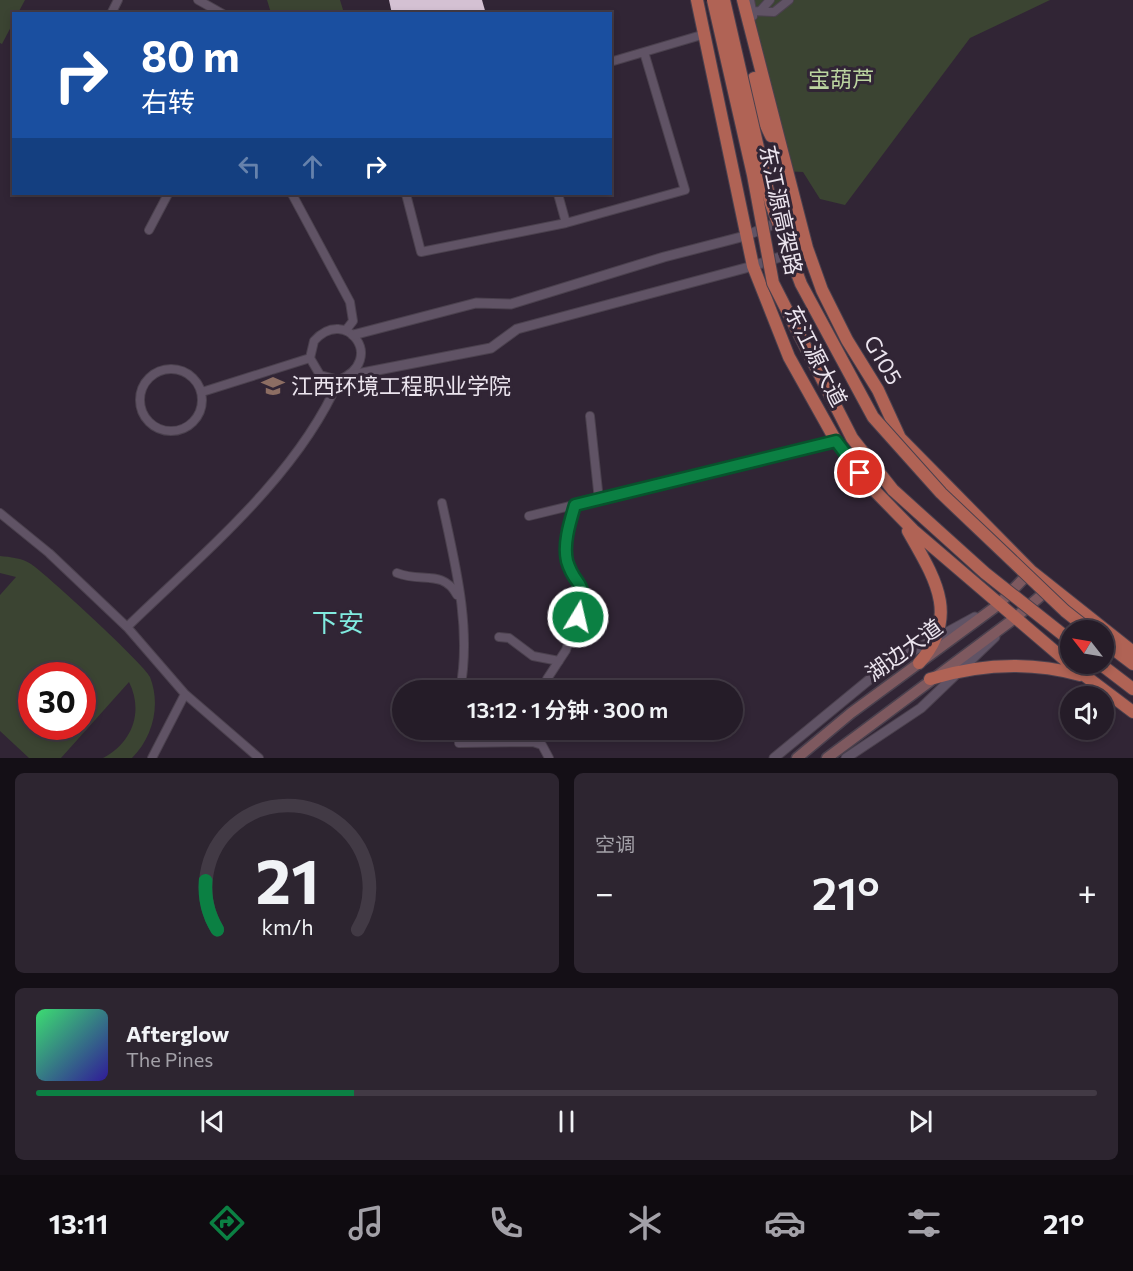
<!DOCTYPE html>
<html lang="zh">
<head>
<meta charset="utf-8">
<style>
  :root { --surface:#251c28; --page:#2d2530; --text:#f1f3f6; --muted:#a3a1a8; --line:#423a45; --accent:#0b8043 }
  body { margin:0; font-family:Commissioner,"Noto Sans SC",sans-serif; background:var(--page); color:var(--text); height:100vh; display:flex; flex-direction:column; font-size:22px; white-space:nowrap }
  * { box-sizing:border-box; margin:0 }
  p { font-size:20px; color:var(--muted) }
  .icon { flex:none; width:33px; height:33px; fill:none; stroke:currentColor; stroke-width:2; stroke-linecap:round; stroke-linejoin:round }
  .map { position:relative; height:758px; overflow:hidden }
  .drawer { display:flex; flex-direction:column; gap:15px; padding:15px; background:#140f16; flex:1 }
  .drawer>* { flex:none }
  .hud { position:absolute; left:12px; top:12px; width:600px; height:183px; border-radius:0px; box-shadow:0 3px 9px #0003,0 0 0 2px var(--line); background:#1a4fa0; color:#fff; overflow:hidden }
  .needle { width:39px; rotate:301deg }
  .tools { position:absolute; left:1060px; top:620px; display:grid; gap:12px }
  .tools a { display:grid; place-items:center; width:54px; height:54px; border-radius:50%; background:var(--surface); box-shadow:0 3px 9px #0003,0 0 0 2px var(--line); font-size:30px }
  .speed { position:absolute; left:18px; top:662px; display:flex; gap:12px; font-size:30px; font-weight:700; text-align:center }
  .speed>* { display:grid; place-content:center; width:78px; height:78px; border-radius:50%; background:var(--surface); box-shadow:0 3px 9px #0003,0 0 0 2px var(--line); line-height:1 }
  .speed .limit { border:9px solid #d22; background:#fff; color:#111 }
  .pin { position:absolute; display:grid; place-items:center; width:51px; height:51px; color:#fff; margin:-26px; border:3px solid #fff; border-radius:50%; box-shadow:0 2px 6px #0007 }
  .me { position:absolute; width:66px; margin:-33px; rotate:9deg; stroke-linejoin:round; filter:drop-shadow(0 0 4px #0008) }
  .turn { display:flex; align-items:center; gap:21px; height:126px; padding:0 30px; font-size:27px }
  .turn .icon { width:78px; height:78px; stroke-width:2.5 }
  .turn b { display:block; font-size:42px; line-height:51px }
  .lanes { display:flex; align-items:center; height:57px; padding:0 30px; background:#0003; justify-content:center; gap:30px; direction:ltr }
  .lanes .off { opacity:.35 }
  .big { font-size:45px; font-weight:600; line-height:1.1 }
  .drawer .card { flex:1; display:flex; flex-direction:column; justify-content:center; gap:9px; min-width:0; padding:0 21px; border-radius:9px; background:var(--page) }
  .drawer .dial { align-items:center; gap:0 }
  .dial svg { height:156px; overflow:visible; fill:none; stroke:var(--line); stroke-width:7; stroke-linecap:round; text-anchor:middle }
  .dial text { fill:var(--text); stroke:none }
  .song { display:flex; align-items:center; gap:18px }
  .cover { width:72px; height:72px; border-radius:9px; background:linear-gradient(135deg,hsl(140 70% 55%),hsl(250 70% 35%)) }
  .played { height:6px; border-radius:3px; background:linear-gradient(90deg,var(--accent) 30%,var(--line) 30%) }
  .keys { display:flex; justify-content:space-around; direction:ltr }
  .heat { display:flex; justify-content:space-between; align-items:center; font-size:33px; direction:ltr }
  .drawer .tiles { flex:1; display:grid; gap:15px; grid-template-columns:1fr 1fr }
  .card:last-child { grid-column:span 2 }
  .trip { position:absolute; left:392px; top:680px; width:351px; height:60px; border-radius:30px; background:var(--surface); box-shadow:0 3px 9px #0003,0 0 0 2px var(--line); font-weight:600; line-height:60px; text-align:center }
  .tabs { display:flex; height:96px; justify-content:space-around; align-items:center; background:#0f0b10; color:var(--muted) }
  .tabs .icon { width:42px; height:42px }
  .tabs .on { color:var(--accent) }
  .tabs b { font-size:27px; color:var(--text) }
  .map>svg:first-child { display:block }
  .green { fill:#3b4432; fill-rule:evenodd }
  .building { fill:#d4c1d3 }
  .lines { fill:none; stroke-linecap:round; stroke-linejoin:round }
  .minor-casing { stroke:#4b414e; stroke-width:10 }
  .tertiary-casing { stroke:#4b414e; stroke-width:11 }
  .secondary-casing { stroke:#4b414e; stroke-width:13 }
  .trunk-casing { stroke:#4b414e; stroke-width:14 }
  .minor { stroke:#605365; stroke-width:8 }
  .tertiary { stroke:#605365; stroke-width:9 }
  .secondary { stroke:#7e595f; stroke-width:10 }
  .trunk { stroke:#b06355; stroke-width:12 }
  .trunk-bridge-casing { stroke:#4b414e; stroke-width:14; stroke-linecap:butt }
  .trunk-bridge { stroke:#b06355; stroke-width:12 }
  .route-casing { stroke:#07532c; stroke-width:15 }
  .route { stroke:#0b8043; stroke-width:10 }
  .labels { text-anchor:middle; stroke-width:6; stroke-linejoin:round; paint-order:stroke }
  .park-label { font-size:22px; fill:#bbd4a0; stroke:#312535 }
  .street-label { font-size:22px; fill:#ebe4ee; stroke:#312535 }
  .poi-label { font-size:22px; fill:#ebe4ee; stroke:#312535; text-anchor:start }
  .quarter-label { font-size:26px; fill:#81ebe0; stroke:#312535 }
</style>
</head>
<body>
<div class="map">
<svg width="1133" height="758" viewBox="0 0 1133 758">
  <rect width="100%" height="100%" fill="#312535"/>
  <path class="green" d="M0,0H25L18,13L14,14L13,23L2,44L0,43Z
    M267,0H340L344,13H271Z
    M743,0H1050L970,38L845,205L820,199L803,172L780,171Z
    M0,556C10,557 22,558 31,564C46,574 145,665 150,677C161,705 153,737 132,758H103C132,743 144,712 129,682L61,758H29L0,731V595L16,577L0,573ZM32,675H82V726H32Z"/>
  <path class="building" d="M389,0H482L486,14H392Z"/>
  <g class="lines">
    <g class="minor-casing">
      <path id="minor" d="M198,0L223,14
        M750,0L753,16
        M761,10L770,0
        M751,11L774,12L789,0
        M111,14L118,0
        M610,62L705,34
        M292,194L350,302L353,321L346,330
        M406,194L421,252L566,223L685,190L644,52
        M558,194L566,223
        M149,230L168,194
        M140 400a31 31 0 1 1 62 0a31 31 0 1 1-62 0Z
        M202,392L310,358
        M590,416L599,500
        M442,503C455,563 472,629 460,690
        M0,513L49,553L127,627
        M529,516L836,441
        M397,573C421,583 443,569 457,595
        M499,637L509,638L533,656L559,661
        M544,690L547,679L566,650L583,597C583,586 577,580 572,571C561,551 568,525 575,505
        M185,694L259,758
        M460,729L459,743L533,742L536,729
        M533,742L542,745L549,758
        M152,758L185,694L127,627C202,554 297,477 339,380C387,360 346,305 314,341L310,358L320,375L339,380"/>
    </g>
    <g class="tertiary-casing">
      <path id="tertiary" d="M353,335L476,303L511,304L664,257L745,236L796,215
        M352,375L491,348L517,329L753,266L807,248
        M774,758L887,665L975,617
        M846,758L921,708L995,637"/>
    </g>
    <g class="secondary-casing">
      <path id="secondary" d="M797,758L851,713L998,605L1031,571
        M827,758L1015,618L1051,587"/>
    </g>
    <g class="trunk-casing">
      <path id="trunk" d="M697,0L753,266L789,357L836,441L873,489L913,530L1072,666L1133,712
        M743,0L807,248L822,290L847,340L878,390L900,438L1031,571L1133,652
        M754,78L764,121L771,136
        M908,531C934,577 961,616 919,663
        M1104,642L1133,664
        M1099,663L1133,689
        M930,679C980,664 1030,661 1080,675"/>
    </g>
    <use href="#minor" class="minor"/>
    <use href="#tertiary" class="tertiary"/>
    <use href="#secondary" class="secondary"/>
    <use href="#trunk" class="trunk"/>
    <g class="trunk-bridge-casing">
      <path id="trunk-bridge" d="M713,0L753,175L773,283L852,438L893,490L985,573L1071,641
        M724,0L771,204L801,284L873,417L941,493L1065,611L1089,630"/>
    </g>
    <use href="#trunk-bridge" class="trunk-bridge"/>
  </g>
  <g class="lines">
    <g class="route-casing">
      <path id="route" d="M578,617C589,577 576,591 567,561C563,543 570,522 575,505L836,441L860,473"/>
    </g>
    <use href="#route" class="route"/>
  </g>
  <defs>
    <g id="university-bare" transform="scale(1.8)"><path d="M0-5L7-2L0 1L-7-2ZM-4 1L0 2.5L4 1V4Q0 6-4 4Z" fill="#8d6e63" stroke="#312535" stroke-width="2.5" paint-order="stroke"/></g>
  </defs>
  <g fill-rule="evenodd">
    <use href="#university-bare" x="273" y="386"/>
  </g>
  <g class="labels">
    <g class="park-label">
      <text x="841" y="87">宝葫芦</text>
    </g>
    <g class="street-label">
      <text transform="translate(781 210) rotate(78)" y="8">东江源高架路</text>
      <text transform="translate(816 356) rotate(63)" y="8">东江源大道</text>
      <text transform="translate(883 360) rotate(60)" y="8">G105</text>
      <text transform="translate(904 650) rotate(-36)" y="8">湖边大道</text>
    </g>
    <g class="poi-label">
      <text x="291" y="394">江西环境工程职业学院</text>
    </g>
    <g class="quarter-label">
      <text x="338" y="632">下安</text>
    </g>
  </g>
</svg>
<div class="tools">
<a><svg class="needle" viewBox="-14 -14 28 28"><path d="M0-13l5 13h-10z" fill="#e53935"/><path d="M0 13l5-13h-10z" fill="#a3a1a8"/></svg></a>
<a><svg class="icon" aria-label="sound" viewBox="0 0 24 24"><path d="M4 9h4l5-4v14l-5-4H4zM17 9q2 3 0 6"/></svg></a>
</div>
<div class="speed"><div class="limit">30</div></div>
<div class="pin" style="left:860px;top:473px;background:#d93025"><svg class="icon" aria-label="arrive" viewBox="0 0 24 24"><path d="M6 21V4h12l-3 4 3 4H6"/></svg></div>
<svg class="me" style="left:578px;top:617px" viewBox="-20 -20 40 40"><circle r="17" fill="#0b8043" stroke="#fff" stroke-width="3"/><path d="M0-11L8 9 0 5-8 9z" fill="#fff"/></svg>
<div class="trip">13:12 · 1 分钟 · 300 m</div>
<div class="hud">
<div class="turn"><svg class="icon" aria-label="right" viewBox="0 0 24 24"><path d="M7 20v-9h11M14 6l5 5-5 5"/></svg><div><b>80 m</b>右转</div></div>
<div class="lanes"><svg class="icon off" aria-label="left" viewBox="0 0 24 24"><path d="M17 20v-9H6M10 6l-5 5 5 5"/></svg><svg class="icon off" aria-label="ahead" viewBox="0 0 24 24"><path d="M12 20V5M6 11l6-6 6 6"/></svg><svg class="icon" aria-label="right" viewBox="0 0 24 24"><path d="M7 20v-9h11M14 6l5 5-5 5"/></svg></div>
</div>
</div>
<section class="drawer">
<div class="tiles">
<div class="card dial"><svg viewBox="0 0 100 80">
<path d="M14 69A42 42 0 1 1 86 69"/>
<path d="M14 69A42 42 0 0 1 8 44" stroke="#0b8043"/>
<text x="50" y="56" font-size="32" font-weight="700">21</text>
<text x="50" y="72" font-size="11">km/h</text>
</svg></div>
<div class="card"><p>空调</p>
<div class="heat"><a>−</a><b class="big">21°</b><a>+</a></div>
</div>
<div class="card">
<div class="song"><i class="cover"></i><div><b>Afterglow</b><p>The Pines</p></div></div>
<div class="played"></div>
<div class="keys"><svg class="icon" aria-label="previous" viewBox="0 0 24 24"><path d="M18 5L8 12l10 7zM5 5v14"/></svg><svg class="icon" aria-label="pause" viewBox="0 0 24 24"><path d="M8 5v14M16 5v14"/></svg><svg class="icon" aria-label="next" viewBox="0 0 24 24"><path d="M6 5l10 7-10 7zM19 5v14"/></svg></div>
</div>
</div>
</section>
<nav class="tabs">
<b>13:11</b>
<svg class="icon on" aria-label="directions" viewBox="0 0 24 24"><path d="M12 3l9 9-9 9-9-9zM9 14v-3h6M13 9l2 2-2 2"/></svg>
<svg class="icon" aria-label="music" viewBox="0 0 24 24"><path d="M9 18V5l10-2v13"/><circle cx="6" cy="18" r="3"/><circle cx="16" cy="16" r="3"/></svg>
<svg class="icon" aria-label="phone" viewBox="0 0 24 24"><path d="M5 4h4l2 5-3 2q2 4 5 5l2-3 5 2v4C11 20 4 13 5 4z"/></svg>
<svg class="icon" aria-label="climate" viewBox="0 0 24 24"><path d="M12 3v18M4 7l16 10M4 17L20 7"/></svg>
<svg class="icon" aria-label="car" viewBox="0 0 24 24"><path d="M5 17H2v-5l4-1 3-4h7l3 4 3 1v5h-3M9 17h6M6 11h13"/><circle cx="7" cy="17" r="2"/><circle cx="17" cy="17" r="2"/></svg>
<svg class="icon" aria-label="filters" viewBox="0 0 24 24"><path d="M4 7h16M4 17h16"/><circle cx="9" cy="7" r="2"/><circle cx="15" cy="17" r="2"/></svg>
<b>21°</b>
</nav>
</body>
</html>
